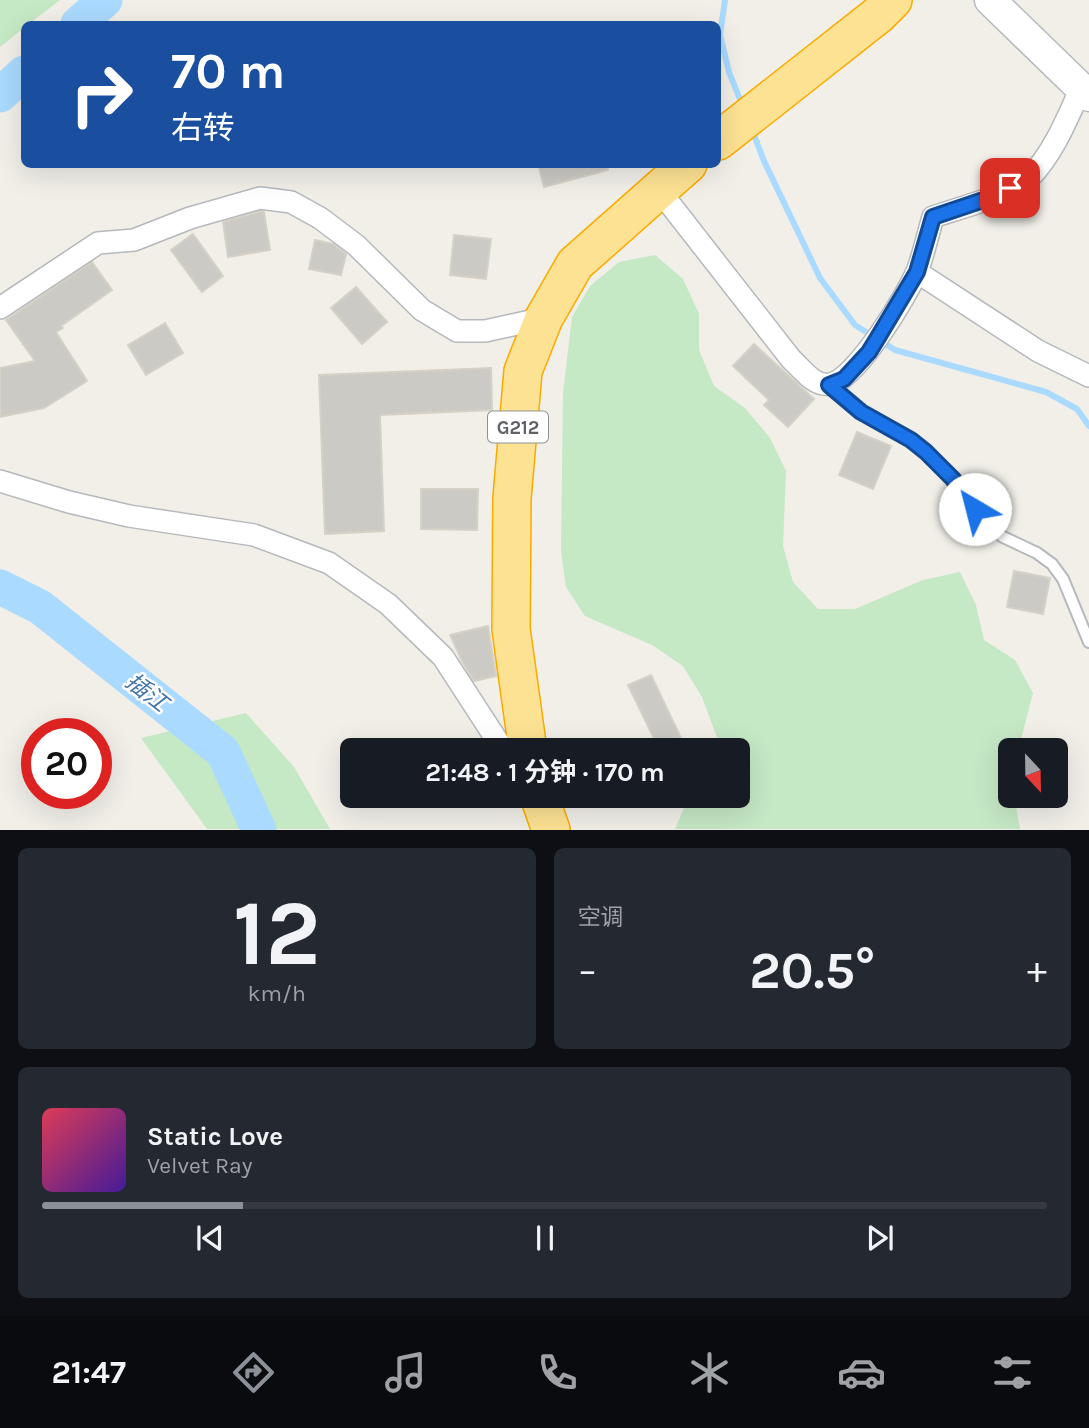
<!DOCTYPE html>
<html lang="zh">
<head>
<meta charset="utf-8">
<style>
  :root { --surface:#171b24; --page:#242831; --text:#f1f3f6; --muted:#9ea1a6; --line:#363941; --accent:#8c9099 }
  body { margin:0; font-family:Karla,"Noto Sans SC",sans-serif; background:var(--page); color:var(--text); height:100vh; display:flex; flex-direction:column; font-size:26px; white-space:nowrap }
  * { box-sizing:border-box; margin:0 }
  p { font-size:23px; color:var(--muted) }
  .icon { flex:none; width:38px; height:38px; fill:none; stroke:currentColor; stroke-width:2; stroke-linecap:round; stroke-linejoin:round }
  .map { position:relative; height:830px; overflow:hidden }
  .side { display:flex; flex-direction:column; gap:18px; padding:18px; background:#0d0f14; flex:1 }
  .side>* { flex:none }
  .hud { position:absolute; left:21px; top:21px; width:700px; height:147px; border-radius:10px; box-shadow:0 7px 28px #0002; background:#1a4fa0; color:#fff; overflow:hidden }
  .needle { width:46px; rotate:158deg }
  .buttons { position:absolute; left:998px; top:738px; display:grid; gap:14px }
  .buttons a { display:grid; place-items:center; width:70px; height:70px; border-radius:10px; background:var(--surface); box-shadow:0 7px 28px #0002; font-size:35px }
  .speed { position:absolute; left:21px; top:718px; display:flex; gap:14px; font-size:35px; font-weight:700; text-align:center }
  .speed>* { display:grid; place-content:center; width:91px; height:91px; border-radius:50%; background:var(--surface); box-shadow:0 7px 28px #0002; line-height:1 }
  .speed .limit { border:10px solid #d22; background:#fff; color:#111 }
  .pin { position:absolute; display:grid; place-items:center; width:60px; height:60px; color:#fff; margin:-30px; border-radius:14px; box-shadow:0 4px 10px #0006 }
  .me { position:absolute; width:77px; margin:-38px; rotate:323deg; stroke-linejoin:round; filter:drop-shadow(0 0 5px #0008) }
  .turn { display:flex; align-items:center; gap:24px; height:147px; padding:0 35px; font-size:32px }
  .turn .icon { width:91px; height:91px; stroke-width:2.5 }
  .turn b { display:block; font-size:49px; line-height:60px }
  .big { font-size:52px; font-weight:700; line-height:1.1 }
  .side .card { flex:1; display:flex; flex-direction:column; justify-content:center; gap:10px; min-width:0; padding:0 24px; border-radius:10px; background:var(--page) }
  .side .dial { align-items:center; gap:0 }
  .dial b { font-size:91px; line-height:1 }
  .song { display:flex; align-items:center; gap:21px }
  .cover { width:84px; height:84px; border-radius:10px; background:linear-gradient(135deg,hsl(350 70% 55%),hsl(260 70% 35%)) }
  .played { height:7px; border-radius:4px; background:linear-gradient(90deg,var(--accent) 20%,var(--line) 20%) }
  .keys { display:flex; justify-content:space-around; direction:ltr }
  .heat { display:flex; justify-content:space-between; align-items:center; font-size:38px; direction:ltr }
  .side .tiles { flex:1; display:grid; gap:18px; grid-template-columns:1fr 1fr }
  .card:last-child { grid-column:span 2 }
  .trip { position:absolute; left:340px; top:738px; width:410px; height:70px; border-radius:10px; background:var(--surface); box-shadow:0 7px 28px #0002; font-weight:700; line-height:70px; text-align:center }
  .menu { display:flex; height:112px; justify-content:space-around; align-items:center; background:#090b0e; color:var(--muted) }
  .menu .icon { width:49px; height:49px }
  .menu .on { color:var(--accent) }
  .menu b { font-size:32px; color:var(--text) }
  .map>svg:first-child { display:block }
  .green { fill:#c5e8c5 }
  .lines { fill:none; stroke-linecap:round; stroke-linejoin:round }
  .stream { stroke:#aadaff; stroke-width:6 }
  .river { stroke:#aadaff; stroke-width:35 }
  .building { fill:#cccac5; stroke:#d6d1c6; stroke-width:2 }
  .lane-casing { stroke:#b5b8bc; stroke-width:14 }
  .street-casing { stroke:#b5b8bc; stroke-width:24 }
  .secondary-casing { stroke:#b6babf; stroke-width:33 }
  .highway-casing { stroke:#f9ab00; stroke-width:40 }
  .lane { stroke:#fff; stroke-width:10 }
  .street { stroke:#fff; stroke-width:21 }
  .secondary { stroke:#fff; stroke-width:30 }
  .highway { stroke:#fde293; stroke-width:37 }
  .route-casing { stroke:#114b97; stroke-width:18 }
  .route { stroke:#1a73e8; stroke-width:12 }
  .labels { text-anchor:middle; stroke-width:5; stroke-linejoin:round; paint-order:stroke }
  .shield { fill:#fff; stroke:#8f9295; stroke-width:2 }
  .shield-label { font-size:19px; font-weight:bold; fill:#5f6368 }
  .water-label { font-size:23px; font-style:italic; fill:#4174aa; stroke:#fff }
</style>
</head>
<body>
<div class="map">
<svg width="1089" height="830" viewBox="0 0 1089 830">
  <rect width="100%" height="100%" fill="#f1efe8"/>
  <path class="green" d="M0,0H60L29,24H24V28L0,47Z
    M655,255L683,279L699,314V350L714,386L745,408L770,438L786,471L783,546L793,582L818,609H855L923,580L960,572L976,605L984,640L1015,660L1033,693L1018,751H1010V796H1014L1020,829H675L689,796H737V751H722L702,697L683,666L652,645L585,616L566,587L561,551L563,393L572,317L590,286L619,262Z
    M246,713L294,767L330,829H207L141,738Z"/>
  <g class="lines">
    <path class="stream" d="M725,0L720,35L729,72L743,107
      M752,130L764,161L820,278L855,325L895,350L1046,392L1077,409L1089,426"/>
    <path class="river" d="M78,24L105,0
      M0,95L24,73
      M0,587L40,607L223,752L259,830"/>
  </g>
  <path class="building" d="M538,164H607L608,170L544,187Z
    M261,211L264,212L270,250L228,257L223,222Z
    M193,234L223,276L202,292L171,250Z
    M454,235L491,239L486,279L450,275Z
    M315,240L333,244L346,254L341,275L309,269Z
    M92,262L112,290L61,326L63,328L56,332L87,381L44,408L0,417V368L35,361L6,320Z
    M356,287L387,322L362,344L331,308Z
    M165,323L183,353L146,375L128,345Z
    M754,344L814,399L788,427L764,405L769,400L733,366Z
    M491,368L492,410L380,415L384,531L325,534L319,375Z
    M857,432L891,446L873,489L839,475Z
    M421,489H478L477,530L421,529Z
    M1014,571L1050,578L1043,614L1007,607Z
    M488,626L496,676L474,681L462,661L450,635Z
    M651,675L680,736L687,751H660L628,685Z"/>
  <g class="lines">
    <g class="lane-casing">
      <path id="lane" d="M829,385L861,412L911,440L926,452L953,479L986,524L1003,537L1037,553L1052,564L1063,579L1089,642"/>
    </g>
    <g class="street-casing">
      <path id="street" d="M659,190L791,359C802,369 814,387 830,384C856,380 908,294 918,269C924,252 928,234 933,217C956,209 1013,194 1029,178C1053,154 1067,119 1081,88
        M917,272L1038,351L1089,376
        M0,308L98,243L134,240L190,218L260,198L291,202L320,218L356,245L422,310L457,331H485L544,318
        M0,481L69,502L129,516L254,535L329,563L388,604L443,657L504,751"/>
    </g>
    <g class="secondary-casing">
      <path id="secondary" d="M990,0L1089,96"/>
    </g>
    <g class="highway-casing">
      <path id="highway" d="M718,141L878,15L893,0
        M528,751L511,629L512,498L523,371L544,318L575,264L688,164
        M539,796L551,830"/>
    </g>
    <use href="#lane" class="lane"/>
    <use href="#street" class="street"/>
    <use href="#secondary" class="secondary"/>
    <use href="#highway" class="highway"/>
  </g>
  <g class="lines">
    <g class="route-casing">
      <path id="route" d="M975,509L953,479L926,452L911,440L861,412L829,385L844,379L869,352L877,339L917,272L933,217L992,197L1010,188"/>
    </g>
    <use href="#route" class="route"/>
  </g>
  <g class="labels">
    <rect class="shield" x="488" y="411.5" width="60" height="31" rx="5"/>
    <g class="shield-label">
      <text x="518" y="434">G212</text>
    </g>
    <g class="water-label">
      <text transform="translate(147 692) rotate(38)" y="8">插江</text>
    </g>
  </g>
</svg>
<div class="buttons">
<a><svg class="needle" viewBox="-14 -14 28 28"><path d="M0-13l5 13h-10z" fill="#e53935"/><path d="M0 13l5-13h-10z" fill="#9ea1a6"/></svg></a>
</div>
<div class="speed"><div class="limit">20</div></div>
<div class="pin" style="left:1010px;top:188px;background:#d93025"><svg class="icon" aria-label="arrive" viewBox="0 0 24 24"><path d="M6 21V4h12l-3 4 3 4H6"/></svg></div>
<svg class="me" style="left:975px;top:509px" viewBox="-20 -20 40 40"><circle r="19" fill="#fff"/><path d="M0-13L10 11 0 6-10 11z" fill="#1a73e8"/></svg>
<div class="trip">21:48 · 1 分钟 · 170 m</div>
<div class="hud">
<div class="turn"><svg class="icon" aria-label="right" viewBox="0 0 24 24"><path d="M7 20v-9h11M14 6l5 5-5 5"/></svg><div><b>70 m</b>右转</div></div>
</div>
</div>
<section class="side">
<div class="tiles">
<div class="card dial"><b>12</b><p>km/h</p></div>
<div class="card"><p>空调</p>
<div class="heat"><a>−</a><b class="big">20.5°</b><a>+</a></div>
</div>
<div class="card">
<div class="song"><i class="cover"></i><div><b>Static Love</b><p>Velvet Ray</p></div></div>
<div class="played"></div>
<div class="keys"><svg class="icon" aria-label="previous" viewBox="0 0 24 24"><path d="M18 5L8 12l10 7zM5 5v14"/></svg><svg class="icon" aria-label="pause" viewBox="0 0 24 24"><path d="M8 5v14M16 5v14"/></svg><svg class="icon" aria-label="next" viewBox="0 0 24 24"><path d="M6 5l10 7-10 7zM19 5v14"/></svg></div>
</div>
</div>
</section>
<nav class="menu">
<b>21:47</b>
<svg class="icon on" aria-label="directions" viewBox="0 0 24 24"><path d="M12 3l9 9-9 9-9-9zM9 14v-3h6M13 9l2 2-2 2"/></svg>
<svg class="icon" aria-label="music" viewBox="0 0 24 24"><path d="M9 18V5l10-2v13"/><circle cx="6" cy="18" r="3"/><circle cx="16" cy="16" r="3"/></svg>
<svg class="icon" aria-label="phone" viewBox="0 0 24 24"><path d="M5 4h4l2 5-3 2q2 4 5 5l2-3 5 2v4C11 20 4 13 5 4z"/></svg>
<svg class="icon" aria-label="climate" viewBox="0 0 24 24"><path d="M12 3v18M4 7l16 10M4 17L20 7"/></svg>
<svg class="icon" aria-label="car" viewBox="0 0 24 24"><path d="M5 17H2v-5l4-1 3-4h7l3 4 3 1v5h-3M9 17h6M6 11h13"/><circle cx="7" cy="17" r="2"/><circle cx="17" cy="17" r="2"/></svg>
<svg class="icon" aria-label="filters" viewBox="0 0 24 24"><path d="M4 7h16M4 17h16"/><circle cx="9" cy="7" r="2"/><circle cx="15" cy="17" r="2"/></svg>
</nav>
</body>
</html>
